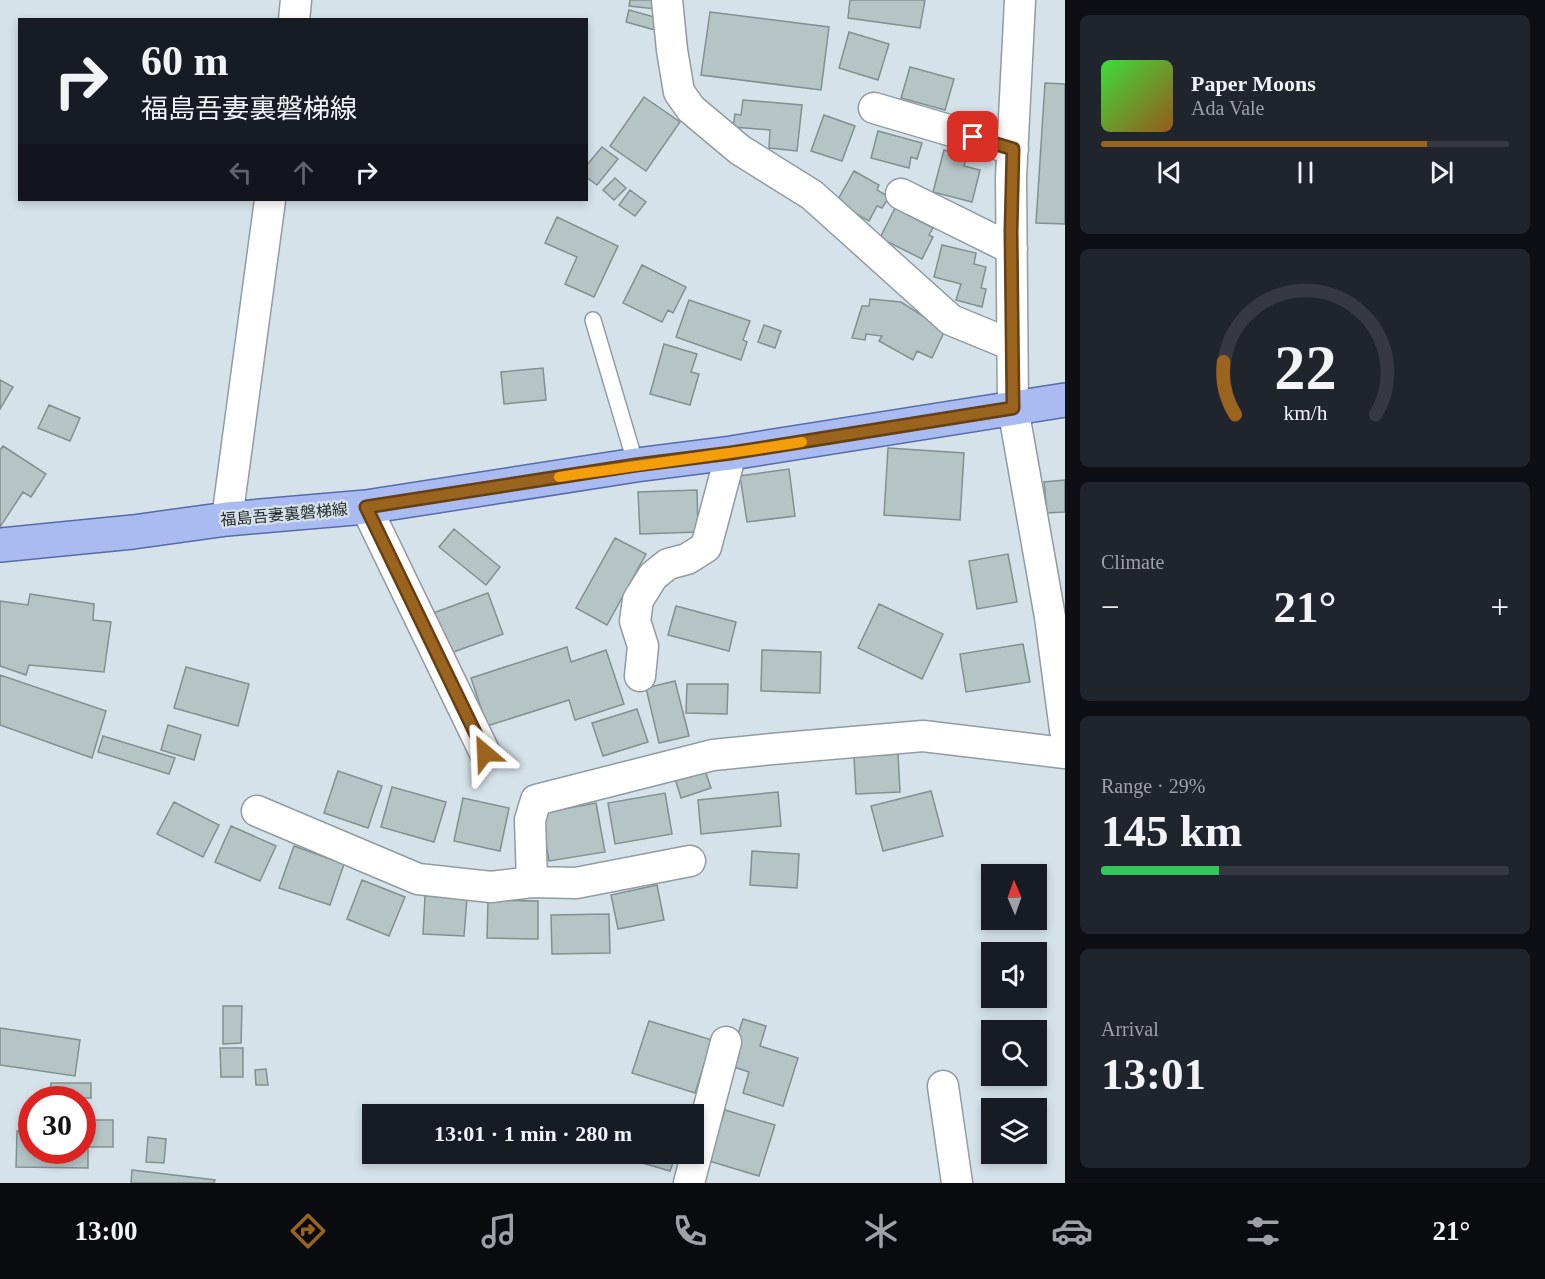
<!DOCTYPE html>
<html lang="en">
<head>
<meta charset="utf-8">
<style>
  :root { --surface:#171b24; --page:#20242c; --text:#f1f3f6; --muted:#9ea1a6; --line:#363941; --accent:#9a631e }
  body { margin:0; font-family:"Times New Roman","Noto Sans JP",serif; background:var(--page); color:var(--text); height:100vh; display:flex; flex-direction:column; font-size:22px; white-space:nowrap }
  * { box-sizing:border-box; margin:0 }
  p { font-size:20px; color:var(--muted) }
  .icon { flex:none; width:33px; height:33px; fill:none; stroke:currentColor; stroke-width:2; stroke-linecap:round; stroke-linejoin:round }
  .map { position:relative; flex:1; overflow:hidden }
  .drawer { display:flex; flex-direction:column; gap:15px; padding:15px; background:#0d0f14; width:480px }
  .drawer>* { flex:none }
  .guide { position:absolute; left:18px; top:18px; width:570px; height:183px; border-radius:0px; box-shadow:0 3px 9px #0003; background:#171b24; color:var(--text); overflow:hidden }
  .needle { width:39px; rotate:358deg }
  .controls { position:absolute; left:981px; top:864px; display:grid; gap:12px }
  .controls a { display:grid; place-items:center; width:66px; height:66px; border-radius:0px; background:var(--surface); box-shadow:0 3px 9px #0003; font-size:30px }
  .speed { position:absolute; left:18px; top:1086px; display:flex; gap:12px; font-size:30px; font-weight:700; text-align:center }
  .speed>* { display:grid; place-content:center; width:78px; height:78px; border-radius:50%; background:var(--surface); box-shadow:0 3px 9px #0003; line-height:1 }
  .speed .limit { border:9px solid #d22; background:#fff; color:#111 }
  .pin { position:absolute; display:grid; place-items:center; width:51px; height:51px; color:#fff; margin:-26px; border-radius:12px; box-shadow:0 3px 9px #0006 }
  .me { position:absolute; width:66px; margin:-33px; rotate:334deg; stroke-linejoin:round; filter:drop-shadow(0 0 4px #0008) }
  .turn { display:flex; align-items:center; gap:21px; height:126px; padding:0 24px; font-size:27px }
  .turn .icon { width:78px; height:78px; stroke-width:2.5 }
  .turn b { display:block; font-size:42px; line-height:51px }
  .lanes { display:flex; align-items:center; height:57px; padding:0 24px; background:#0003; justify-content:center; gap:30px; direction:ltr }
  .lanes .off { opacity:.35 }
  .big { font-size:45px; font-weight:700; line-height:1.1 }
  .drawer .widget { flex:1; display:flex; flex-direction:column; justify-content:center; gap:9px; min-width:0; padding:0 21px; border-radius:9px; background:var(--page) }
  .drawer .dial { align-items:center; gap:0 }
  .dial svg { height:156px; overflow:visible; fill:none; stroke:var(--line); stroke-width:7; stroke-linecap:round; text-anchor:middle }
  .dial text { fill:var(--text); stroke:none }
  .song { display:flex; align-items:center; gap:18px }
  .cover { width:72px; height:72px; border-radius:9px; background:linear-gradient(135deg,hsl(120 70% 55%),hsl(30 70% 35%)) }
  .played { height:6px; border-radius:3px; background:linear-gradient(90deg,var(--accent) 80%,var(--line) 80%) }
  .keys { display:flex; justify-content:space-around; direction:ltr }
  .heat { display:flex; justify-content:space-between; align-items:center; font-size:33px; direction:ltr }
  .charge { height:9px; border-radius:4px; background:linear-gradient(90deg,#34c759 29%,var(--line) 0) }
  .trip { position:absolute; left:362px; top:1104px; width:342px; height:60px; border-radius:0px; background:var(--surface); box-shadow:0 3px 9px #0003; font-weight:700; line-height:60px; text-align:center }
  .menu { display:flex; height:96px; justify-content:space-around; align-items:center; background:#090b0e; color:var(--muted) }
  .menu .icon { width:42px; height:42px }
  .menu .on { color:var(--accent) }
  .menu b { font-size:27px; color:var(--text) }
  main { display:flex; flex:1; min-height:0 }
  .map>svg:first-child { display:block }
  .building { fill:#b5c4c5; stroke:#819090; stroke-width:1.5 }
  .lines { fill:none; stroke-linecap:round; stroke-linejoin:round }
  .lane-casing { stroke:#909ba3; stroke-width:18 }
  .street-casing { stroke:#909ba3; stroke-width:33 }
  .primary-casing { stroke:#576ba7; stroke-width:36 }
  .lane { stroke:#fff; stroke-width:15 }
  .street { stroke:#fff; stroke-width:30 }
  .primary { stroke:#aabbf1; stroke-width:33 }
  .route-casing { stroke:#644014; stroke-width:15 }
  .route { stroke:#9a631e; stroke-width:10 }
  .slow { stroke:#f59e0b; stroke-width:10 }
  .labels { text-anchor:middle; stroke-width:4.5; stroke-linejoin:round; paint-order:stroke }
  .street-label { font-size:16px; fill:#262b2d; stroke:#d6e2ea }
</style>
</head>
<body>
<main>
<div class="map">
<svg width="1065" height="1183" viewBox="0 0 1065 1183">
  <rect width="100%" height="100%" fill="#d6e2ea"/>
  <path class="building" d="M630,0H655L656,9L629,6Z
    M850,0H925L920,28L848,18Z
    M629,10L658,18L655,30L626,22Z
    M710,12L829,27L821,90L701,75Z
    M849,32L889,44L878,80L839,68Z
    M910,67L954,79L945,110L901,98Z
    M1045,83L1065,84V224L1036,223Z
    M644,97L680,122L646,171L610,146Z
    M743,100L802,105L797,151L769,148L770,130L733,127L735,114L741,115Z
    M824,115L855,126L842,161L811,151Z
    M878,131L922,143L917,159L911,157L909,168L871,158Z
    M602,147L618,159L597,185L586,177V166Z
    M944,150L967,156L964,166L980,170L972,202L933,192Z
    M854,171L879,185L877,190L889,197L882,208L877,206L869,221L836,203Z
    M615,178L626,188L614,200L603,190Z
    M630,190L646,202L635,216L619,205Z
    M895,208L933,228L929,235L933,237L922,259L880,238Z
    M557,217L618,246L594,297L565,284L577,257L545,243Z
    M942,245L976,253L974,264L986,267L981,288L986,289L982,307L956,300L961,284L934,277Z
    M642,265L686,287L673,313L668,310L662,322L623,303Z
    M870,299L901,302L945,330L932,358L917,351L913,360L879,341L882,336L866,334L865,340L852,338L862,306H869Z
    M689,300L750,321L743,340L747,342L741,360L676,337Z
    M764,325L781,331L775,348L758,342Z
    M664,344L697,354L691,372L699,374L690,405L650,394Z
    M543,368L546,400L504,404L501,372Z
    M0,380L13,387L0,409Z
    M49,405L80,418L70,441L38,428Z
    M3,446L46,474L31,497L23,492L0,527V450Z
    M888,448L964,453L960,520L884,515Z
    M789,469L795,516L747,522L740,476Z
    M1065,480V512L1047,513L1044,482Z
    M697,490L698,532L640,534L638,492Z
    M454,529L500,567L486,585L439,547Z
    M615,538L646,554L607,625L576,608Z
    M1008,554L1017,602L977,609L969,561Z
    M488,593L503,634L448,654L433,613Z
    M30,594L94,604L93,620L111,622L104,672L29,665L26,675L0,666V601L28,605Z
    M879,604L943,634L922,679L858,648Z
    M676,606L736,622L729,651L668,635Z
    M1023,644L1030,682L966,692L960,654Z
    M567,647L571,662L606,650L624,704L575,720L569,700L487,726L471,678Z
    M762,650L821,652L820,693L761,691Z
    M186,667L249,684L238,726L174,708Z
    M0,675L106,711L92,758L0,725Z
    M675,681L689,736L659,743L646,688Z
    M687,684H728L727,714L686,713Z
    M637,709L648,742L603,756L592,723Z
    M168,725L201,735L194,760L161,750Z
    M103,736L175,758L169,774L98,752Z
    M898,754L900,792L856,794L854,757Z
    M702,762L711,788L681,798L673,772Z
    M338,771L382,786L368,828L324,813Z
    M392,787L446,802L434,842L381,827Z
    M931,791L943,836L883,851L871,806Z
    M778,792L781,826L701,834L698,800Z
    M665,793L672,834L615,844L608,803Z
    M463,798L509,808L500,851L454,841Z
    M174,802L219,825L203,857L157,834Z
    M596,803L605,852L549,861L541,813Z
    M231,826L276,846L260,881L215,862Z
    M294,846L344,864L330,905L279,888Z
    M752,851L799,854L797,888L750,885Z
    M362,880L405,897L389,936L347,919Z
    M657,885L664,920L618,929L611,895Z
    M425,896L467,898L464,936L423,934Z
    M488,900L538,901V939L487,938Z
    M609,914L610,953L552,954L551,915Z
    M223,1006H242L241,1043L223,1044Z
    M743,1019L766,1026L760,1046L798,1058L783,1106L743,1093L749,1072L728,1065Z
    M649,1021L712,1040L695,1093L632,1073Z
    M0,1028L80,1040L75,1076L0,1065Z
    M220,1048H243V1077H221Z
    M266,1069L268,1085H256L255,1070Z
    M51,1083H91V1098L50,1097Z
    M616,1107L641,1114H613Z
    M725,1110L775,1125L759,1176L709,1161Z
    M82,1120H113V1147H88V1168L16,1167L17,1131H32V1150H82Z
    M148,1137L166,1139L164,1163L146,1162Z
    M612,1154H676L670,1171Z
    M132,1170L215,1180L214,1183H131Z"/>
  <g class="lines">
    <g class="lane-casing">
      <path id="lane" d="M593,320L636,465"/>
    </g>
    <g class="street-casing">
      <path id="street" d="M667,0L672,50L679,92L691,109L740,150L812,195L951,320L1012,345
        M1020,0L1011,177L1013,408L1050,617L1065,730
        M294,20L296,0
        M874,108L1013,149
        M901,194L1012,249
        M366,507L485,753
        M227,519L270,200
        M640,676L643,646L635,621L638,600L653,576L668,564L687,559L706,547L731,453
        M257,811L418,879L491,887L532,882L576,883L690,861
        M532,882L530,820L536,800L713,755L772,749L923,736L1065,753
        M943,1086L957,1183
        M689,1183L726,1042"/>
    </g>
    <g class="primary-casing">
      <path id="primary" d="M0,545L133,532L227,519L366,507L636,465L731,453L1065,400"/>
    </g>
    <use href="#lane" class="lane"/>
    <use href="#street" class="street"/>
    <use href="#primary" class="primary"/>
  </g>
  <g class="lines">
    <g class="route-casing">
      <path id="route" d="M485,753L366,507L636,465L731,453L1013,408L1011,231L1013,149L973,137"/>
    </g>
    <use href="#route" class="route"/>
    <path class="slow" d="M559,477C640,465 721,455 802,442"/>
  </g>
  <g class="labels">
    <g class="street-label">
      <text transform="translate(284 514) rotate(-5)" y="6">福島吾妻裏磐梯線</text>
    </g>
  </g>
</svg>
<div class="controls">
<a><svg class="needle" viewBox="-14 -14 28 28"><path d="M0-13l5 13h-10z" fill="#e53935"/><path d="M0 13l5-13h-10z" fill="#9ea1a6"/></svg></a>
<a><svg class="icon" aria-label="sound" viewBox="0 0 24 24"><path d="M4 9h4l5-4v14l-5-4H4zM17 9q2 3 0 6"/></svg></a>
<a><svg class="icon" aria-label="search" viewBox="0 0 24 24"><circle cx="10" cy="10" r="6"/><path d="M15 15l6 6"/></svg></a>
<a><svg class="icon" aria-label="layers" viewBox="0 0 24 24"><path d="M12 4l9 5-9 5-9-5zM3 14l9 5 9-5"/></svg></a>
</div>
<div class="speed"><div class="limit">30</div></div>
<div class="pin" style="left:973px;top:137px;background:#d93025"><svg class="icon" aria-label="arrive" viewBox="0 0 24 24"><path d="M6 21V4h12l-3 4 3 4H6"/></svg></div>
<svg class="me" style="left:485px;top:753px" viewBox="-20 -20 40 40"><path d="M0-17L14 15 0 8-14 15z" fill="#9a631e" stroke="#fff" stroke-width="4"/></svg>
<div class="trip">13:01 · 1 min · 280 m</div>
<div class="guide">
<div class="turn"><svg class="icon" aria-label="right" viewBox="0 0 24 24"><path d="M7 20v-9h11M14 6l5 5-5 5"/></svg><div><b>60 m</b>福島吾妻裏磐梯線</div></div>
<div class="lanes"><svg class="icon off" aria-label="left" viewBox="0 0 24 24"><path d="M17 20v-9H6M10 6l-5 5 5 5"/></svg><svg class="icon off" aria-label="ahead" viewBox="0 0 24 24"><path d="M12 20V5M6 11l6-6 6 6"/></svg><svg class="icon" aria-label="right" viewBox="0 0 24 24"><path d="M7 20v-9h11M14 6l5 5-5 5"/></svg></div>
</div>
</div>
<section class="drawer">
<div class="widget">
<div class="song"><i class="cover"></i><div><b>Paper Moons</b><p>Ada Vale</p></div></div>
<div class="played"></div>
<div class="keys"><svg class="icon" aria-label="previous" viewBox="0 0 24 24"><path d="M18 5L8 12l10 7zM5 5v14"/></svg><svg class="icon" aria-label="pause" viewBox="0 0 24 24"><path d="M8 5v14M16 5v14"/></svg><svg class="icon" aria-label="next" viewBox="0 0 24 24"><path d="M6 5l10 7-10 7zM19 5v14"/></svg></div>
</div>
<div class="widget dial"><svg viewBox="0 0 100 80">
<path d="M14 69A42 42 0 1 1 86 69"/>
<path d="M14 69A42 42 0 0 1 8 42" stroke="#9a631e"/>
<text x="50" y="56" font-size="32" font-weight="700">22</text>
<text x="50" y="72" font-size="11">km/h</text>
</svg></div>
<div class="widget"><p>Climate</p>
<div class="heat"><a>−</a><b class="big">21°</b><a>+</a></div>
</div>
<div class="widget"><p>Range · 29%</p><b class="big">145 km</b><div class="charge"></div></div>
<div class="widget"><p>Arrival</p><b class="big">13:01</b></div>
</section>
</main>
<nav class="menu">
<b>13:00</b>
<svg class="icon on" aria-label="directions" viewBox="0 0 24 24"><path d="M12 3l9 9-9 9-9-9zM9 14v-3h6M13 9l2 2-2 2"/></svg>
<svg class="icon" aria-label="music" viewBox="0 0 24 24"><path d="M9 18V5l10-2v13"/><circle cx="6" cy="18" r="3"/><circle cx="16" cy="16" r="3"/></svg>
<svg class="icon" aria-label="phone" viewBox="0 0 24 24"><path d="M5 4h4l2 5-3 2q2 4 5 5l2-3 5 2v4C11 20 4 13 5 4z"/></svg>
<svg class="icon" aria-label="climate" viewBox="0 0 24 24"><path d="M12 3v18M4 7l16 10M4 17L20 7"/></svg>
<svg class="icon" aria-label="car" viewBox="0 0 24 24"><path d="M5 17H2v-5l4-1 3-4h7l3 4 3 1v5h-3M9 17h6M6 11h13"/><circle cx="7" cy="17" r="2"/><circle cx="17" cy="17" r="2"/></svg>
<svg class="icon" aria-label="filters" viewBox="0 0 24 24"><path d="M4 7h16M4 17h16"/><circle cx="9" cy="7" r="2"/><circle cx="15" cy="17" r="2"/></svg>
<b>21°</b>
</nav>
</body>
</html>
